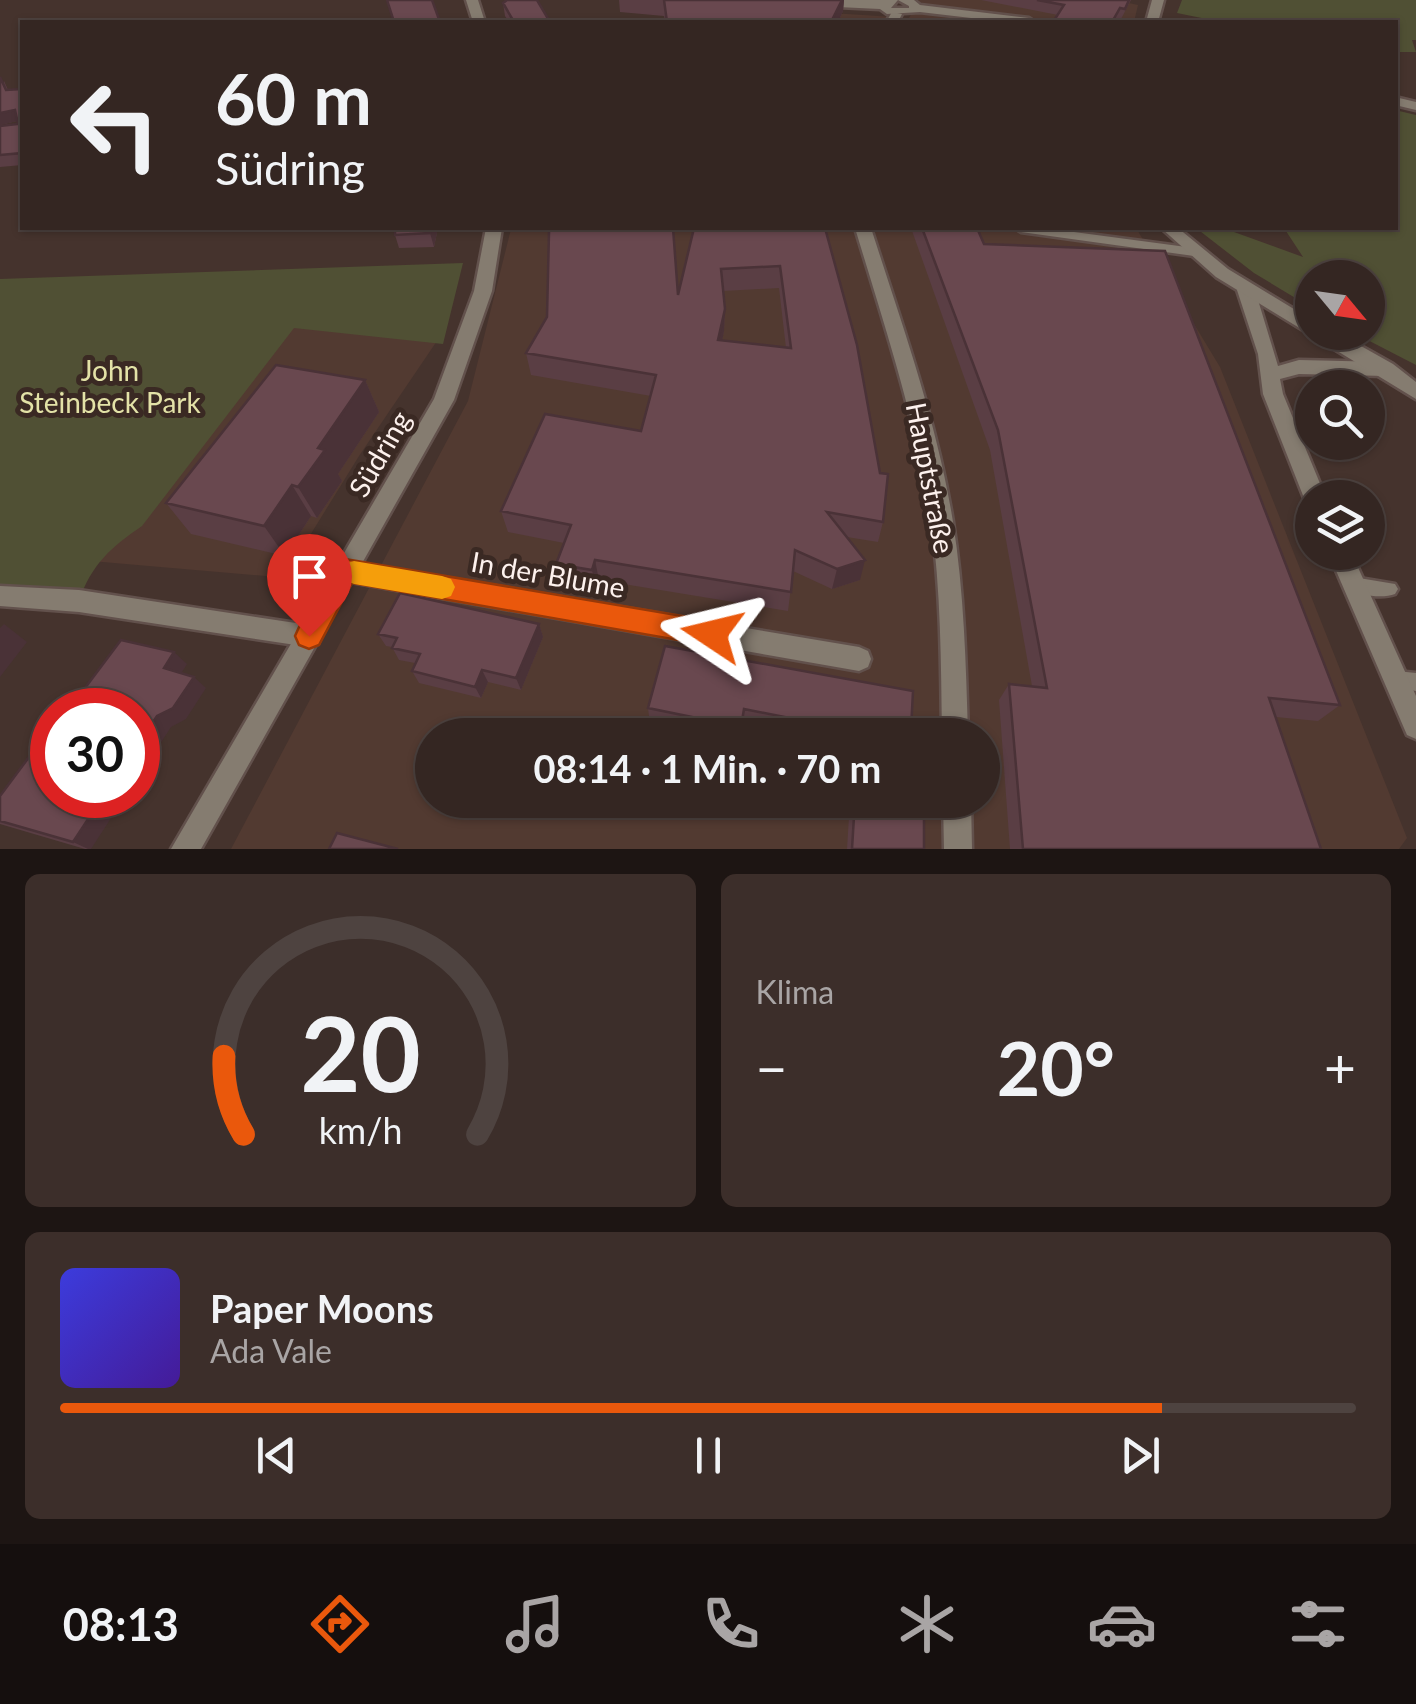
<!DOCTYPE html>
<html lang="de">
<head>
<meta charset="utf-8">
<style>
  :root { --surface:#342622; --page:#3c2e2a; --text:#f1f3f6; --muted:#a9a5a5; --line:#4e4340; --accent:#ea580c }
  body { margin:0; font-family:Lato,sans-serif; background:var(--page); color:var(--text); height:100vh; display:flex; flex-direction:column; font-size:38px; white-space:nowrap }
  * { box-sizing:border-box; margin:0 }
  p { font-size:32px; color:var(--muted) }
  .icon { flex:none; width:55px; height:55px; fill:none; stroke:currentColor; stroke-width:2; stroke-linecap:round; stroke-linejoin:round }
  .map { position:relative; height:849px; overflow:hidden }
  .details { display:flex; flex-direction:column; gap:25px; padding:25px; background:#1d1513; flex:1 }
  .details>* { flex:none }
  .guide { position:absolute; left:20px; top:20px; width:1378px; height:210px; border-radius:0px; box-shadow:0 2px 8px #0004,0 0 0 2px var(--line); background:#342622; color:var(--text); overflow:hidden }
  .needle { width:65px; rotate:119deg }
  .fabs { position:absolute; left:1295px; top:260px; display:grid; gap:20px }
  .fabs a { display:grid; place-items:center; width:90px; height:90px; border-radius:50%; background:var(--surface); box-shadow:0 2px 8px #0004,0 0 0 2px var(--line); font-size:50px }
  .speed { position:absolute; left:30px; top:688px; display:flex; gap:20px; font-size:50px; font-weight:700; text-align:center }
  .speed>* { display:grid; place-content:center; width:130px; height:130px; border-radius:50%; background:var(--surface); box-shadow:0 2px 8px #0004,0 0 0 2px var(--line); line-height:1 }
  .speed .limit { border:15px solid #d22; background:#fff; color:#111 }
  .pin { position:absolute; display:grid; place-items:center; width:85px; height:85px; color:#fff; margin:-102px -42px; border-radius:50% 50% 50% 0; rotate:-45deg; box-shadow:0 0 10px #0007 }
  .pin .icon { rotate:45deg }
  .me { position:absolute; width:110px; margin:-55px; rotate:280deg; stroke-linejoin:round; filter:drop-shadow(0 0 8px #0008) }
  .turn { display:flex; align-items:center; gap:35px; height:210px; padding:0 30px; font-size:45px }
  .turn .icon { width:130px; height:130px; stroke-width:2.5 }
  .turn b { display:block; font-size:70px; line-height:85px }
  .big { font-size:75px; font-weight:700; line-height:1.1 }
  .details .tile { flex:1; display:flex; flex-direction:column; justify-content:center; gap:15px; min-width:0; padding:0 35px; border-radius:15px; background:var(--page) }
  .details .dial { align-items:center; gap:0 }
  .dial svg { height:260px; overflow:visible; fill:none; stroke:var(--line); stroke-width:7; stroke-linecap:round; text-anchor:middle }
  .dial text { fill:var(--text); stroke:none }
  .song { display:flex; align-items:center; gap:30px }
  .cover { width:120px; height:120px; border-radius:15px; background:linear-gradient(135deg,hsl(240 70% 55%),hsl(260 70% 35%)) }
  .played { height:10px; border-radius:5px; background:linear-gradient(90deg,var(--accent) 85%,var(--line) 85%) }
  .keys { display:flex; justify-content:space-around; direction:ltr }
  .heat { display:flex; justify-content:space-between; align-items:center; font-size:55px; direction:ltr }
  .details .tiles { flex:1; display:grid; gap:25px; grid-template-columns:1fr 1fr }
  .tile:last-child { grid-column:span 2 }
  .trip { position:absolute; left:415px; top:718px; width:585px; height:100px; border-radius:50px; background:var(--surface); box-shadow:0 2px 8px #0004,0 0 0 2px var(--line); font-weight:700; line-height:100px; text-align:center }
  .tabs { display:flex; height:160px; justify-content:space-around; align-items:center; background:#150f0e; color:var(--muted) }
  .tabs .icon { width:70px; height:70px }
  .tabs .selected { color:var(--accent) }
  .tabs b { font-size:45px; color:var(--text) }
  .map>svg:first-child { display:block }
  .built { fill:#523a31; fill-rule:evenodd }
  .green { fill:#505034 }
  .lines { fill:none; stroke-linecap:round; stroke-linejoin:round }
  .service-casing { stroke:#62514c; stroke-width:5 }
  .minor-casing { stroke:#62514c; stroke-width:5 }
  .tertiary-casing { stroke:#62514c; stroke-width:5 }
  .service { fill:#857c70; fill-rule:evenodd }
  .minor { fill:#857c70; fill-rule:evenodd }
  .tertiary { fill:#857c70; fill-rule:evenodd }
  .wall { fill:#5a3e44; fill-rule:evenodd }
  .shaded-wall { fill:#4a3237 }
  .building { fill:#69484f; stroke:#4a3237; stroke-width:2.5; fill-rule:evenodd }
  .route { fill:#ea580c; stroke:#983908; stroke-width:2.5 }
  .slow { fill:#f59e0b }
  .labels { text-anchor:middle; stroke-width:10; stroke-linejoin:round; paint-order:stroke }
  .park-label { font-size:28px; fill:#e3e2a7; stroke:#3a2923 }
  .street-label { font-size:28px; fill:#fdf1ed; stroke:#3a2923 }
</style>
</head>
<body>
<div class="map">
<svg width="1416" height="849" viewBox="0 0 1416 849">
  <rect width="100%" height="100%" fill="#45332d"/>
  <path class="built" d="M919,0H1115L1138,5L1134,22H750L754,8L909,18Z
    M685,228H1136L1220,367L1407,838L1399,849H231L468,401L511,229ZM432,735H982V800H432Z
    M294,319L441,335L359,456L301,550L289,578L91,561Z"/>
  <path class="green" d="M1182,0H1416V40H1412L1416,52H1395V22H1221L1177,13Z
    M1395,110L1416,115V365L1354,333L1368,332V278H1312V308L1254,273L1196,228H1223L1303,257L1284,228H1395Z
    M463,263L443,344L294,328L142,526C111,547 91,565 79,601L0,596V279Z"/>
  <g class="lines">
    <g class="service-casing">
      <path id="service" d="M1015,228H1044L1194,248L1200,252L1194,256L1021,232Z
        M1287,426L1312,428V440L1282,436L1279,432L1282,428Z
        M1353,577L1395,584L1398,589L1395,594C1382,599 1360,595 1347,590L1344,585L1347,580Z
        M1396,671L1416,673V691L1389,686L1387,680L1389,674Z"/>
    </g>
    <g class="minor-casing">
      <path id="minor" d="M892,12L902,14L898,22H886Z
        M1395,97L1416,102V110L1395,105Z
        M855,228H871C902,325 937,421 953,522C964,592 966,664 968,735H942C941,663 941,591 931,519C916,420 884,324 855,228Z
        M1246,284L1255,290L1278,366L1299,360L1386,362L1395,369L1386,376L1299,374L1280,379L1283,394L1326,498H1312V506L1304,498L1263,394L1258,354L1237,290Z
        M1328,552H1351L1416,696V739L1407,735Z
        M345,561L859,647L868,651L871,659L868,667L859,671L345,581L337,578L333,571L337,564Z
        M0,586L79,590L309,625L318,628L321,636L318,644L309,647L79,612L0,606Z
        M943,800H971L972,849H944Z"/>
    </g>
    <g class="tertiary-casing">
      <path id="tertiary" d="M466,0H478L485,22H473Z
        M883,0H914L920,5L1029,18L1035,22H1005L920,12L887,14L880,9L817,6L811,3L815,0ZM898,0L909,6V8H891Z
        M1152,0H1164L1158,22H1146Z
        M486,228H502L492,291L454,400L201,849H171L434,399L474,291Z
        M1161,228H1178L1228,269L1312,320V332H1336L1393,364L1416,382V399L1216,277Z"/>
    </g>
    <use href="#service" class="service"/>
    <use href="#minor" class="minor"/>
    <use href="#tertiary" class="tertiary"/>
  </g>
  <path class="wall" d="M619,0H844L843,11L838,22H665L664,16L620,12Z
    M981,0H1131L1121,19L1116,18L1114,22H1053L1058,15Z
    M503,3L550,22H509L505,16Z
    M4,81L8,90L22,89V165L0,167V126L18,124L17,121L0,125Z
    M395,228H438L434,247L399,248L395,235Z
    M694,228H825L883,522L878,542L847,537L860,580L832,589L793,571L788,611L599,580L596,590L561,584L556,564L564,543L508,532L501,511L641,431L651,396L531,375L526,353L678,295ZM779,288L786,348L722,340L724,331L725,309L723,291Z
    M911,228H977L984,244L1340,705L1318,721L1276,717L1321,849H1010L999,700L1009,684L1032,686L990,450Z
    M365,380L379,412L338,474L342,481L317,518L311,516L285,556L191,534L166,503Z
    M539,624L543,637L521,690L488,682L481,698L419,683L412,671L415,663L399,660L392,647L386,646L378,634Z
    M665,646L911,730L924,735H791L743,725L741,735H704L650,724L648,708Z
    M48,752L91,849H85L0,824V796Z
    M850,800H924V849H847Z"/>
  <path class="shaded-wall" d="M842,0H844L843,11L838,22H831Z
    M15,110L22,120L0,125V113Z
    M431,228H438L434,247L430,233Z
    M725,309L724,331L718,362V340Z
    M365,380L379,412L338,474L342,481L317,518L298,487L318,448Z
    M292,485L311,516L285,556L264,526Z
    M595,560L599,580L596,590L592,570Z
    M865,560L860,580L832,589L837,569Z
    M4,624L27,642L0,677V628Z
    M539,624L543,637L521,690L516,678Z
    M174,652L187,664L177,680L164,668Z
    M482,670L488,682L481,698L475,687Z
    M194,677L206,688L186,719L171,727L138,778V745L157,716Z
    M104,795H126L91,849H88L73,842Z"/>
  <path class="building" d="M387,0H432L440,22H394Z
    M507,0H537L550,22H514L503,3Z
    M664,0H842L831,22H667Z
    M1037,0H1129L1125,9L1120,8L1112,22H1053L1064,5Z
    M0,77L6,90L22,89V153L0,155V126L18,124L15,110L0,113Z
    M395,228H431L430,233L395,235Z
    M552,228H673L678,295L694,228H825L857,345L880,473L888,474L883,522L827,512L865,560L837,569L795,550L791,592L595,560L592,570L556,564L571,525L501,511L545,414L641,431L656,375L526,353L547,317L549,232ZM780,266L791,348L718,340L725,309L721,269Z
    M922,228H977L984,244L1165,251L1340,705L1269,698L1321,849H1023L1009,684L1047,688L998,430Z
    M276,365L365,380L318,448L325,450L298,487L292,485L264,526L166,503Z
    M400,593L539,624L516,678L482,670L475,687L412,671L420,654L392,648L397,638L378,634Z
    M121,640L174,652L164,668L194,677L173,708L157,716L138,745V710H79L87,698L79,696Z
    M665,646L913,691L911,730L924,733V735H828L830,726L744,709L741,727L648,708Z
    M52,746V795H104L73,842L0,821V796L35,749L48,752Z
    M855,800H924V849H852Z
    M337,833L398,849H329Z"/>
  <path class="route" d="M345,559L712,621L722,625L726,634L722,642L712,646L352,583L319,645L309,649L299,645L295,636L299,627L336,563Z"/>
  <path class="slow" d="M354,561L442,576L451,579L455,587L451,596L442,599L354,584L344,580L341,572L344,564Z"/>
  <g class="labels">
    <g class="park-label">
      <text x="110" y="381">John<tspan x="110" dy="32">Steinbeck Park</tspan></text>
    </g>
    <g class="street-label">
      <text transform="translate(380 454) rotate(-60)" y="10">Südring</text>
      <text transform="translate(930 478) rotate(79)" y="10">Hauptstraße</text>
      <text transform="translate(548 575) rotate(10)" y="10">In der Blume</text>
    </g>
  </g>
</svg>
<div class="fabs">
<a><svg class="needle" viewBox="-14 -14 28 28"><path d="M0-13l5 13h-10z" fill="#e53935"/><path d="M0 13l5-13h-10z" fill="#a9a5a5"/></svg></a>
<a><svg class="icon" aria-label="search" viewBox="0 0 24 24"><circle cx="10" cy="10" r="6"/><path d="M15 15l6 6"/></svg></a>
<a><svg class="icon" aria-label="layers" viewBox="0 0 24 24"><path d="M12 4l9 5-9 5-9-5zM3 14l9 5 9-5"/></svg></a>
</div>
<div class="speed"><div class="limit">30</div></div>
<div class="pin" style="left:309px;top:636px;background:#d93025"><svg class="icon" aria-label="arrive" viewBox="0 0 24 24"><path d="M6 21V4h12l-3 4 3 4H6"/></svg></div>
<svg class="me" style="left:712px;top:634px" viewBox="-20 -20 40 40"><path d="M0-17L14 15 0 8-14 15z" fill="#ea580c" stroke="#fff" stroke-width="4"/></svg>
<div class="trip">08:14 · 1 Min. · 70 m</div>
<div class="guide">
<div class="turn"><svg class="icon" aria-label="left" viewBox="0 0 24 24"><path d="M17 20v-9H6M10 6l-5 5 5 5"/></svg><div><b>60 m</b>Südring</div></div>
</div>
</div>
<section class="details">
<div class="tiles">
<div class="tile dial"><svg viewBox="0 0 100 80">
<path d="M14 69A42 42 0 1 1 86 69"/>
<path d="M14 69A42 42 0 0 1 8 45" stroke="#ea580c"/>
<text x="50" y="56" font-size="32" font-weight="700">20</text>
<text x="50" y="72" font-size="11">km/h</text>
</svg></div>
<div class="tile"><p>Klima</p>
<div class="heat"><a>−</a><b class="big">20°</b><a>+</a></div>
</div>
<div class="tile">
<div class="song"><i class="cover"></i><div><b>Paper Moons</b><p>Ada Vale</p></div></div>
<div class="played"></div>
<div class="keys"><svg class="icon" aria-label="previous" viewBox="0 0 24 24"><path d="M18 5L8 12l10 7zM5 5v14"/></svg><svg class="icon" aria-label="pause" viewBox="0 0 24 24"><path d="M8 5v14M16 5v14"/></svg><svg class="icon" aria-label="next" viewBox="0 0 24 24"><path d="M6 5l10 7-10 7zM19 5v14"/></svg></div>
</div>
</div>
</section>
<nav class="tabs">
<b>08:13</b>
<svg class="icon selected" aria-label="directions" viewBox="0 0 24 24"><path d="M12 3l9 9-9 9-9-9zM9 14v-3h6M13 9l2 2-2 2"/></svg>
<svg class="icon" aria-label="music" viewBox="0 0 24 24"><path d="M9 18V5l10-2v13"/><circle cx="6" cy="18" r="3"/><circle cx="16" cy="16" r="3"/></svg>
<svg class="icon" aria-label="phone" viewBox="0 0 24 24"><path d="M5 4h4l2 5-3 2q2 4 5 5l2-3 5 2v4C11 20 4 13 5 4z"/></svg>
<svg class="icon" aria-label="climate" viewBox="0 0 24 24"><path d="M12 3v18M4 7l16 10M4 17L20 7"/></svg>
<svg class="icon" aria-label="car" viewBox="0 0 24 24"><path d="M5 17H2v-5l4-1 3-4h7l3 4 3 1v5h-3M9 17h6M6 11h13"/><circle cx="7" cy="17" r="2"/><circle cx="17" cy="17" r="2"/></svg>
<svg class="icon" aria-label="filters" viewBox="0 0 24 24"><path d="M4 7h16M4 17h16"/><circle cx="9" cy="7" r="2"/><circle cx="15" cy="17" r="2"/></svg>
</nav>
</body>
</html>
